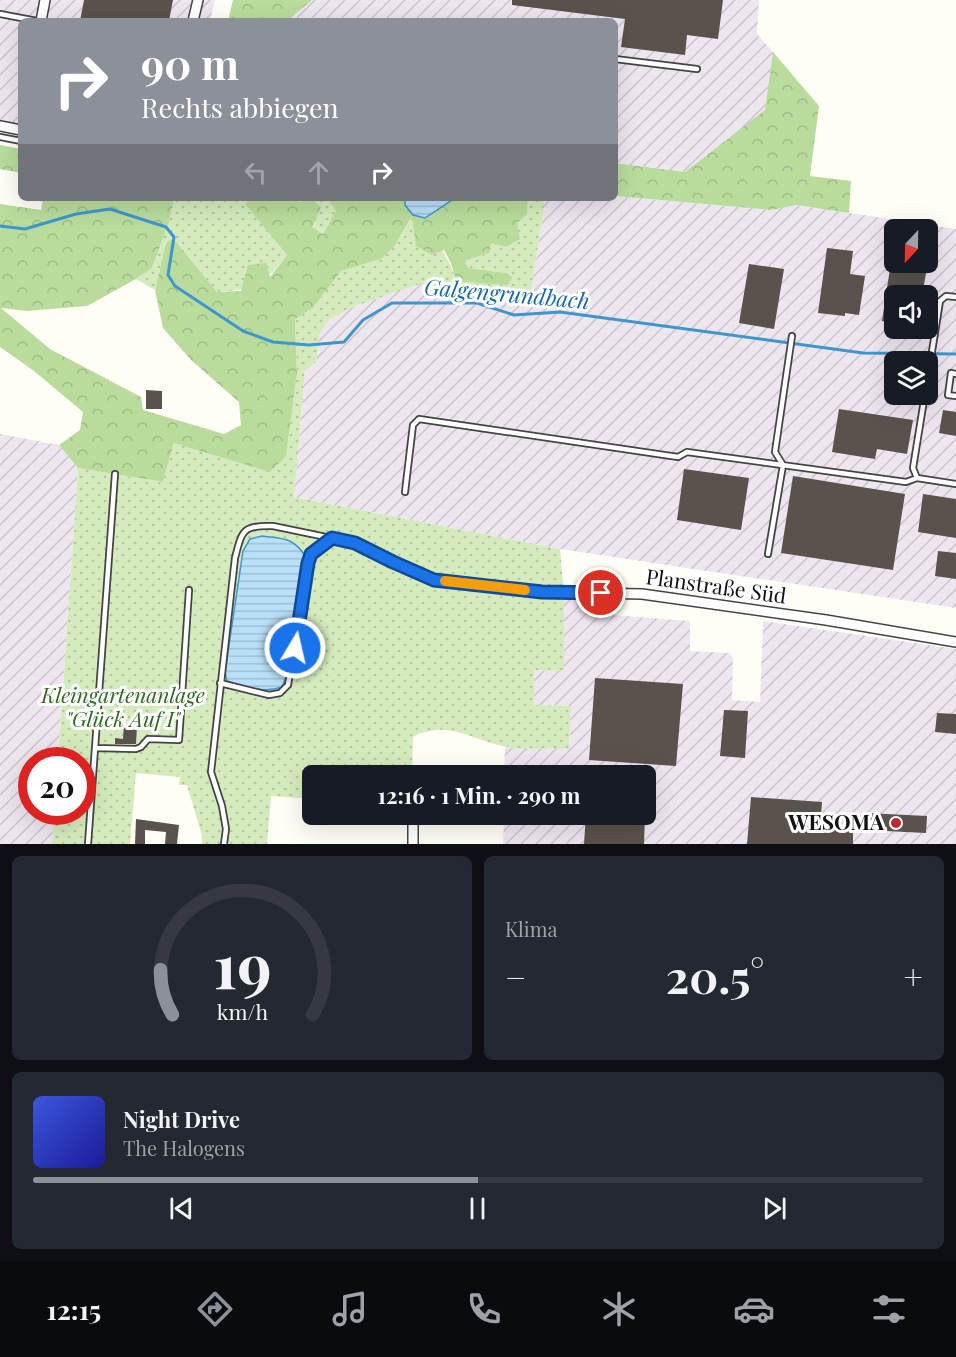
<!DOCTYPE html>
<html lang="de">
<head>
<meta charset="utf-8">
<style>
  :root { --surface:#171b24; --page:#242831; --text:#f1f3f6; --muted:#9ea1a6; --line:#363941; --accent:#8c9099 }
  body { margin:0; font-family:"Playfair Display",serif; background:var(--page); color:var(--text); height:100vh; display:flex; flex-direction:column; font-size:22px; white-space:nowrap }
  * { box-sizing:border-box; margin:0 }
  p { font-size:20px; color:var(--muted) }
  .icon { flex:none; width:33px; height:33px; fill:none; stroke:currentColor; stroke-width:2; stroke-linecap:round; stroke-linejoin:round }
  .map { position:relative; height:844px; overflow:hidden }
  .panel { display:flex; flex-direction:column; gap:12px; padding:12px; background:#0d0f14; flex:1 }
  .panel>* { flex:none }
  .guide { position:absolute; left:18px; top:18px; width:600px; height:183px; border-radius:9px; box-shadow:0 6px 24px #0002; background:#8c9099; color:#fff; overflow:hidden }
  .needle { width:39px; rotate:202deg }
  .tools { position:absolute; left:884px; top:219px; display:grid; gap:12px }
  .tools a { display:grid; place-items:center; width:54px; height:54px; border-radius:9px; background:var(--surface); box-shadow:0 6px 24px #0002; font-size:30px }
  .speed { position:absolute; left:18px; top:747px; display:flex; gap:12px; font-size:30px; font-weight:700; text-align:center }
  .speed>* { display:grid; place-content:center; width:78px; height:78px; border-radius:50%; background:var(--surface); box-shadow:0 6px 24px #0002; line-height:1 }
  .speed .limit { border:9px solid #d22; background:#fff; color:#111 }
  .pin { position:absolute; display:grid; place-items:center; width:51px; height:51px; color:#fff; margin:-26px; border:3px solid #fff; border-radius:50%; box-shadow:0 2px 6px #0007 }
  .me { position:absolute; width:66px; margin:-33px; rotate:9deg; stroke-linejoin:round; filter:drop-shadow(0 0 4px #0008) }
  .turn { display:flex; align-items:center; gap:21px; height:126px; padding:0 24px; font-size:27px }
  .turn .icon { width:78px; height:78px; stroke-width:2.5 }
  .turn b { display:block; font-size:42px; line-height:51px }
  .lanes { display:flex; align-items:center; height:57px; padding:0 24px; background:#0003; justify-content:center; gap:30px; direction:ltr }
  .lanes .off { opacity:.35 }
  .big { font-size:45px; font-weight:700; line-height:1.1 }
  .panel .tile { flex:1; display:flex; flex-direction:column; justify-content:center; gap:9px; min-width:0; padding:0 21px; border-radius:9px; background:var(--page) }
  .panel .dial { align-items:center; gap:0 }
  .dial svg { height:156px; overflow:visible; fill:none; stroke:var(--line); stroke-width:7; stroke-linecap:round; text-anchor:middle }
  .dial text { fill:var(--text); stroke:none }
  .song { display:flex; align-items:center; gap:18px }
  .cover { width:72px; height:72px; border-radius:9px; background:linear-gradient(135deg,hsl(230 70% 55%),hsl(240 70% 35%)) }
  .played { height:6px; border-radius:3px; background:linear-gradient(90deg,var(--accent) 50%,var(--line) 50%) }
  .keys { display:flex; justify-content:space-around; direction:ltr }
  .heat { display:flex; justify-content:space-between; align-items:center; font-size:33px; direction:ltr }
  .panel .tiles { flex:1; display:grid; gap:12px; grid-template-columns:1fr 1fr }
  .tile:last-child { grid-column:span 2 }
  .trip { position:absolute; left:302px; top:765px; width:354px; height:60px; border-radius:9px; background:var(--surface); box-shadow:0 6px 24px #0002; font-weight:700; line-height:60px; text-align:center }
  .dock { display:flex; height:96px; justify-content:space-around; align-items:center; background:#090b0e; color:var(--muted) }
  .dock .icon { width:42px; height:42px }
  .dock .on { color:var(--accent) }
  .dock b { font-size:27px; color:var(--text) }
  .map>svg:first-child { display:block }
  .industrial { fill:url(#industrial-furrows); fill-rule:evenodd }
  .green { fill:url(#green-dots) }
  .forest { fill:url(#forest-crowns) }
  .water { fill:url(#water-rules); stroke:#3f96cf; stroke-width:1.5 }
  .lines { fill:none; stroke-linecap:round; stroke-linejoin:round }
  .stream { stroke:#3f96cf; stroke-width:3 }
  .building { fill:#5a524d }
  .service-casing { stroke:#444; stroke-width:8 }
  .minor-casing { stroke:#444; stroke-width:12 }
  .service { stroke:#fff; stroke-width:4.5 }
  .minor { stroke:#fff; stroke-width:9 }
  .route-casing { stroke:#114b97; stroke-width:15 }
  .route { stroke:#1a73e8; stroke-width:10 }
  .slow { stroke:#f59e0b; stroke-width:10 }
  .poi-dot { fill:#c4262e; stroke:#fff; stroke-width:2 }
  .labels { text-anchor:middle; stroke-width:6; stroke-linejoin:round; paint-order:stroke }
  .street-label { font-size:21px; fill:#111; stroke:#fff }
  .park-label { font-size:21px; font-style:italic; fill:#2f6b1f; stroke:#fff }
  .poi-label { font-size:21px; font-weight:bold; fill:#111; stroke:#fff; text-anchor:end }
  .water-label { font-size:22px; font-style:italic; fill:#1768a6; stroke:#fff }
</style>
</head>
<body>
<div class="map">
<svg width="956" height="844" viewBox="0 0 956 844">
  <defs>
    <pattern id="industrial-furrows" width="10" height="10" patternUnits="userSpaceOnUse" patternTransform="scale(1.5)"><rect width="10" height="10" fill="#eee6ef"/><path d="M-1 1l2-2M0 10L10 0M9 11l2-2" fill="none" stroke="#cbc4cc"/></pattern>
    <pattern id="green-dots" width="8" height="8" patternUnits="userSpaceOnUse" patternTransform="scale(1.5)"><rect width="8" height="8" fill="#d5ebbd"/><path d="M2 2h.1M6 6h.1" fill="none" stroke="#b6c8a1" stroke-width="1.8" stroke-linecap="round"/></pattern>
    <pattern id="forest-crowns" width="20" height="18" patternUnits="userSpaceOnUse" patternTransform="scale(1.5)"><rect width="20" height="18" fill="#b9dc9c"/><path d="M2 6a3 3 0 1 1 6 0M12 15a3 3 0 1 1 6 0" fill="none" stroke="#9ebc85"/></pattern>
    <pattern id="water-rules" width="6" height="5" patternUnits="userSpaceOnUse" patternTransform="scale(1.5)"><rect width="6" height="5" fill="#b9e0f7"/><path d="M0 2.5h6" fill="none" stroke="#9ebfd3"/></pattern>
  </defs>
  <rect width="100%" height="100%" fill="#fffdf5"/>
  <path class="industrial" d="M0,0H215L210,21H21V135L0,131Z
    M312,0H759L757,34L773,52L766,110L685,172L615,163V21H287Z
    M615,196L771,210L797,205L956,229V608L560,549L294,497L305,371L316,362L320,331L330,319L355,306L420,284L530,299L545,200L550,198H615ZM894,230H927V262H894ZM894,296H927V328H894ZM894,362H927V394H894Z
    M0,434L59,445L78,468L58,760H32V812H54L52,844H0Z
    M564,594L600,599L599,614L690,621V651L729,653L733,658L732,700L760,702L763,621L956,649V844H503L504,815L645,814V776L504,775L505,747L569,749L571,706L534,705V670L564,671Z"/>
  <path class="green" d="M174,198H255L246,204L287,255C264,284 254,290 217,292L173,238L166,243L155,290L136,279L152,268L169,222Z
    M311,198H327L336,211L323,234L311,227Z
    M528,198H550L545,200L530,299L420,284L355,306L330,319L320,332L316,362L305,371L294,497L560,549L564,594V671L534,670V705L571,706L569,749C548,748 523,751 503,746C470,739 445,719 413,737L412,775L312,776V799L271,796L267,844H202V836L187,785H179L180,777L136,773L130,844H52L54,812H82V760H58L78,468L163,482L174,443L286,456L297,374L295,319L313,308L341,271L381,259L394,247L413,215C432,237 448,252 456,281L507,273L467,268L464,261L490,253L491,243L527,214Z"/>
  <path class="forest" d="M233,0H312L287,21H228Z
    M773,52L819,106L810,176L851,181L849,213L797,205L771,210L615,196V163L685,172L765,110Z
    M0,145L21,149V173L0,169Z
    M43,198H174L169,222L152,268L136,279L87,306L27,311L1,308L50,349L141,397L143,410L224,434L241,425L239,402L191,360L163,328L155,290L166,243L173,238L217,292L241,291L248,265L266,263L270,277L287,255L245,204L255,198H295L300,202L305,198H311L321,207L312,227L323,234L336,211L327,198H405V205L425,218L455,198H528L527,214L517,223L520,239L506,247L491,243L490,253L464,261L468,268L507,273L512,277L508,285L456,281L451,263L444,250L432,255L416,246L412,216L394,247L381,259L341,271L313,308L295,319L297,374L286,456L270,472L174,443L163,482L78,468L59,445L80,430L83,412L34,371L0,347V204L41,210Z"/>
  <path class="water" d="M405,198H455L425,218L413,215L405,205Z
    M262,536C284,539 293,537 306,557L287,675L282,687C266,693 243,688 227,681L225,672L243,551L250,539Z"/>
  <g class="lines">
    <path class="stream" d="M0,226L25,229L76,214L110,209L166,227L174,237L168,275L175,286L243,331L273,342L309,345L344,342L363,320L392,303H477L514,315L560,312L863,353L956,354"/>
  </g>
  <path class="building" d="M84,0H173L169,21H80Z
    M512,0H723L718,39L687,35L685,55L621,47L625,19L512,5Z
    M827,248L853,251L850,274L865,276L859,315L845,313V316L818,313Z
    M891,262H928L922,296H894V323L882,321Z
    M749,264L784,269L774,329L739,323Z
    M146,390L162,391V409H146Z
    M839,409L913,420L907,454L877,449L875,459L832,452Z
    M943,410L956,412V436L939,433Z
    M684,469L749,478L741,530L677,520Z
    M793,476L905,494L893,570L781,553Z
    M923,494L956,499V538L918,532Z
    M938,551L956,553V579L935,576Z
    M595,678L683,684L676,766L589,760Z
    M724,710L748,711L745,758L720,756Z
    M937,713L956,714V734L935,732Z
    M124,724L137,725L136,744H115V738L123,739Z
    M751,797L822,802L820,829L853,831V844H747Z
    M866,813L927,816L926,833L866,830Z
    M586,814H645L644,844H584Z
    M136,819L179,825L177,844H165L166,832L145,830V844H135Z"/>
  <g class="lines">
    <g class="service-casing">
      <path id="service" d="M0,14L37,21
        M615,59L697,69
        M0,137L21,141
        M956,374L951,373L948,395L956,396
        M927,383L940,301L946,296L956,297
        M917,478L913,468L925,394
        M405,492L413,425L419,419L678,457L687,452L906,482L917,478L956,484
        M768,554L783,465L775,452L792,336
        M220,683L269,695L280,693L288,685L308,563L311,554L332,538
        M95,748L136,749L141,747L148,739L179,740L189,590
        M88,844L115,474
        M224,844L226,829L222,806L211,772L235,558C242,531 242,525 273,526L355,543L434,580"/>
    </g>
    <g class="minor-casing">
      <path id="minor" d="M41,21L45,0
        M193,21L198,0
        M0,126L21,130
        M434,580L542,592L642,594L826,620L956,642
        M413,844V814"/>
    </g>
    <use href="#service" class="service"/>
    <use href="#minor" class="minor"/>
  </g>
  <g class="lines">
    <g class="route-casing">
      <path id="route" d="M295,648L308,563L311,554L332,538L355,543L393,562L434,580L542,592L601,593"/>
    </g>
    <use href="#route" class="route"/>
    <path class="slow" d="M445,581L525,590"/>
  </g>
  <circle class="poi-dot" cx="896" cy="823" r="6"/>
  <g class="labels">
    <g class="street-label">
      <text transform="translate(716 587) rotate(8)" y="7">Planstraße Süd</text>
    </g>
    <g class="park-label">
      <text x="123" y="703">Kleingartenanlage<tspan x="123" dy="24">"Glück Auf I"</tspan></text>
    </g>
    <g class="poi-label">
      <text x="884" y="830">WESOMA</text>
    </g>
    <g class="water-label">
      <text transform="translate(507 294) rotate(5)" y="8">Galgengrundbach</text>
    </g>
  </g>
</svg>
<div class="tools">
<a><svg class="needle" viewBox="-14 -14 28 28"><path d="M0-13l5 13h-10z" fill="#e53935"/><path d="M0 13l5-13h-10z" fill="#9ea1a6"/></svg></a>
<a><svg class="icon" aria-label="sound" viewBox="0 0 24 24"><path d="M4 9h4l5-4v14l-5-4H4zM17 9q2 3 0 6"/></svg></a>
<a><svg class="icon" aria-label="layers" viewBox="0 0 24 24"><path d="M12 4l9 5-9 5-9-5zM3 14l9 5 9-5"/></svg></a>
</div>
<div class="speed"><div class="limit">20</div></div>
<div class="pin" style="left:601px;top:593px;background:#d93025"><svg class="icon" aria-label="arrive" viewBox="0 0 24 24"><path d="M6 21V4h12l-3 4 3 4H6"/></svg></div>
<svg class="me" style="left:295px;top:648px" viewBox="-20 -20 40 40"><circle r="17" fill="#1a73e8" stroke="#fff" stroke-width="3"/><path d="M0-11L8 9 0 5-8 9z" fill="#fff"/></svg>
<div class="trip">12:16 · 1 Min. · 290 m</div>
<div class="guide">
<div class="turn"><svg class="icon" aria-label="right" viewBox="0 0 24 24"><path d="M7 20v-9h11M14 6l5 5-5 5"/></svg><div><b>90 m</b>Rechts abbiegen</div></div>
<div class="lanes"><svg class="icon off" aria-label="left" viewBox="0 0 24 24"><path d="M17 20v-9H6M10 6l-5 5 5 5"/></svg><svg class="icon off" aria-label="ahead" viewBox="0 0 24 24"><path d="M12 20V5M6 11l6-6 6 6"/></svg><svg class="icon" aria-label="right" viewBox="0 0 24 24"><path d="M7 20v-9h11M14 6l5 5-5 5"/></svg></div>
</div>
</div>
<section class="panel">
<div class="tiles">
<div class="tile dial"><svg viewBox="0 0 100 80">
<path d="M14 69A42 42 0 1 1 86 69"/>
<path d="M14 69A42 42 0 0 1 8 46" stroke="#8c9099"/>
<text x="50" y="56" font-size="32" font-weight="700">19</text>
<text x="50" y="72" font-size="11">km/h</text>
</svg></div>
<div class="tile"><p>Klima</p>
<div class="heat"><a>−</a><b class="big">20.5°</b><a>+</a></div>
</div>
<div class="tile">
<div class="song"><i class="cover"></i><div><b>Night Drive</b><p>The Halogens</p></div></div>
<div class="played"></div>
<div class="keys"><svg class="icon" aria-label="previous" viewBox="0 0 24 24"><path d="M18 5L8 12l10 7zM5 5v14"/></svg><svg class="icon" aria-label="pause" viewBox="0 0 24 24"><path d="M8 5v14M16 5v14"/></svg><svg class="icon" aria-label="next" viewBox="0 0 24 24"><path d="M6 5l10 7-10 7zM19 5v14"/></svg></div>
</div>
</div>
</section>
<nav class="dock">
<b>12:15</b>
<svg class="icon on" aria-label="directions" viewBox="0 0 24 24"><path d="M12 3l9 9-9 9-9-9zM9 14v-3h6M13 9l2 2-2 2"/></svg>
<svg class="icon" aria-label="music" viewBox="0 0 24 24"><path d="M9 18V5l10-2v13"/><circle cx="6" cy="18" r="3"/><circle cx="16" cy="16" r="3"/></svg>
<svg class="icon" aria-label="phone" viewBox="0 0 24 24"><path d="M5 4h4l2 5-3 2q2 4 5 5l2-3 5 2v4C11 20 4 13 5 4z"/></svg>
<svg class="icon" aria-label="climate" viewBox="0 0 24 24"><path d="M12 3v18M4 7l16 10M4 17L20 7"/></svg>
<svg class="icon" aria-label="car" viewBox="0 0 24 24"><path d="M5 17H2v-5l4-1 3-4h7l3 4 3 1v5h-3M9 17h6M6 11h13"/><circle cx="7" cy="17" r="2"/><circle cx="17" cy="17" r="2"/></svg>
<svg class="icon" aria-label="filters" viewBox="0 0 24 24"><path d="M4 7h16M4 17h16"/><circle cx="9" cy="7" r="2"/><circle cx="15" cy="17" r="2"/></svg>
</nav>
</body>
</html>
